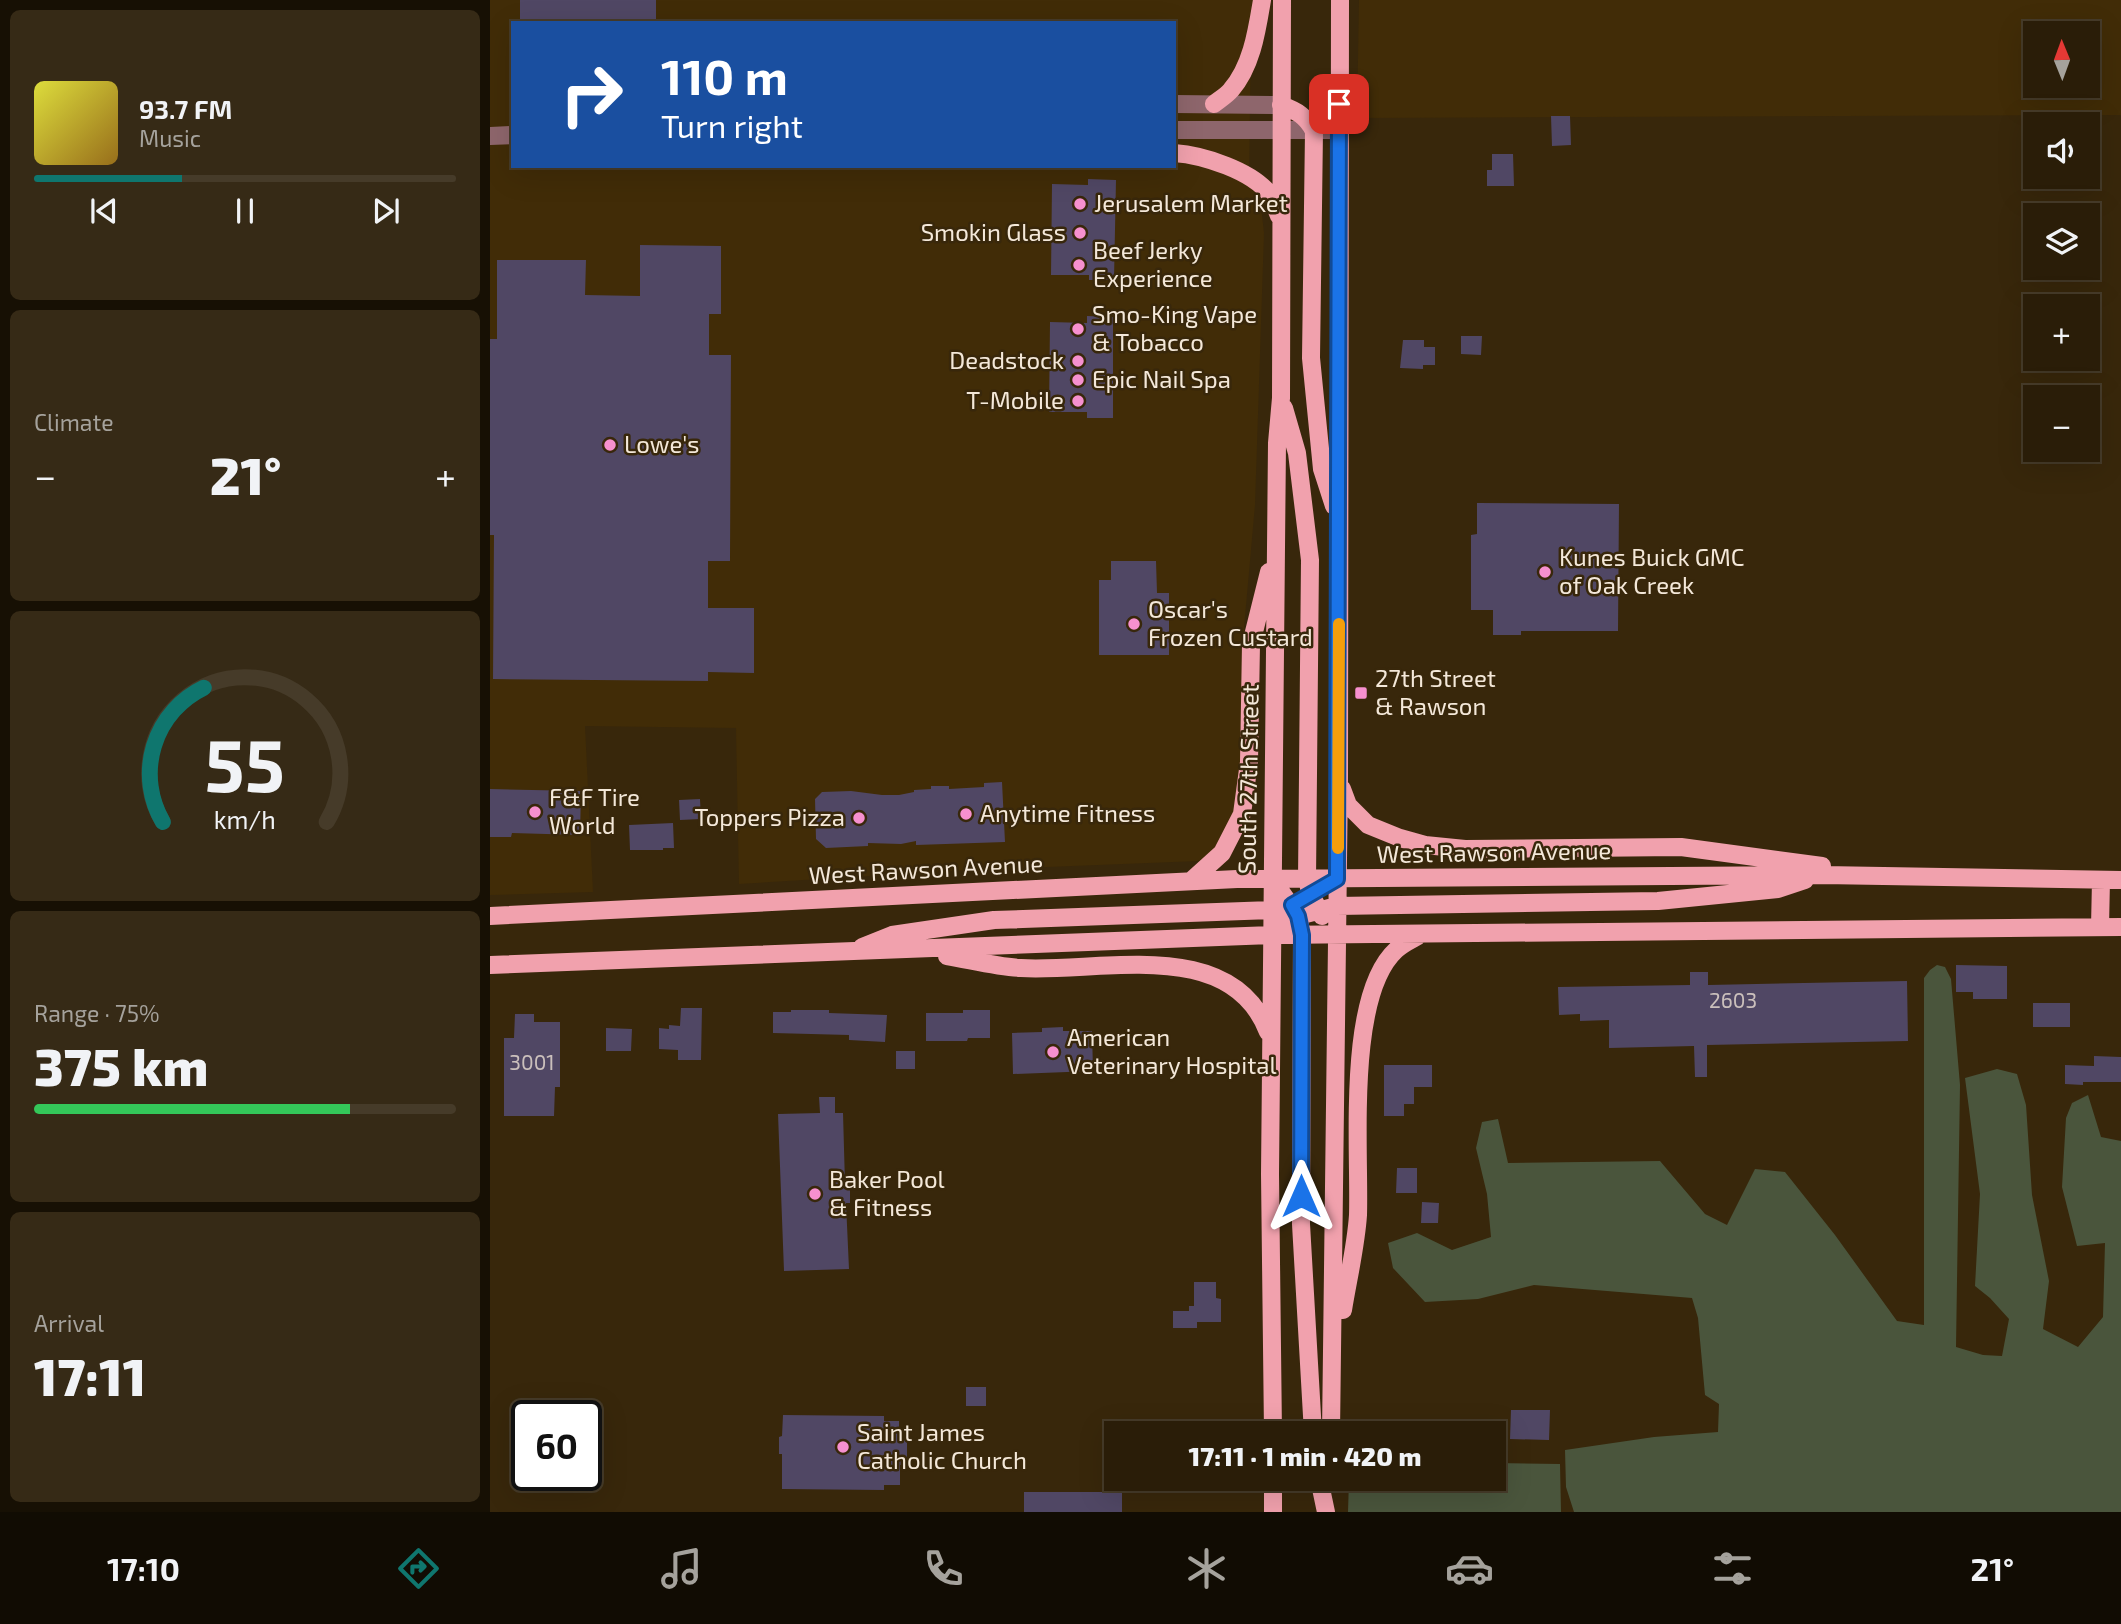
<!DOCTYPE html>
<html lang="en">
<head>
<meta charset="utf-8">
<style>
  :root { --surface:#2a1d08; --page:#362a16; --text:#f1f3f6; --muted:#a5a29c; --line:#463b29; --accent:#0f766e }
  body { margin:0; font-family:"Exo 2",sans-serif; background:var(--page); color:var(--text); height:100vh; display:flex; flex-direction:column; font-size:26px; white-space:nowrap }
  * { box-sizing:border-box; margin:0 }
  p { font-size:23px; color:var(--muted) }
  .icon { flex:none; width:38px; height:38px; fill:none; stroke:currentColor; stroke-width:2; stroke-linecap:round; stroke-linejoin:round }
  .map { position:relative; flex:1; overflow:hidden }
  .drawer { display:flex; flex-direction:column; gap:10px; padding:10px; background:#171004; width:490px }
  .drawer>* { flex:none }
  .top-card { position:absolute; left:21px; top:21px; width:665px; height:147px; border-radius:0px; box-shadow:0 7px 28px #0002,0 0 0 2px var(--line); background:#1a4fa0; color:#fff; overflow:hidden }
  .needle { width:46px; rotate:359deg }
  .controls { position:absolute; left:1533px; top:21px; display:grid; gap:14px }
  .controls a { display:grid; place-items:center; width:77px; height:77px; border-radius:0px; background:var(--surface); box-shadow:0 7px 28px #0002,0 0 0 2px var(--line); font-size:35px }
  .speed { position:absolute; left:21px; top:1400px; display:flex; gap:14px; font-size:35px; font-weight:700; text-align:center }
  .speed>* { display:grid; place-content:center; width:91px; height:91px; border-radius:50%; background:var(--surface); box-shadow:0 7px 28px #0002,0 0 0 2px var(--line); line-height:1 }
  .speed .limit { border:4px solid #111; border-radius:10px; background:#fff; color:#111 }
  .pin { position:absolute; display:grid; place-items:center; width:60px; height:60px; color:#fff; margin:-30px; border-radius:14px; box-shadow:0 4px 10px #0006 }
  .me { position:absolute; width:77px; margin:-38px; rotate:0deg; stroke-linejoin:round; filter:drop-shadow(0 0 5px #0008) }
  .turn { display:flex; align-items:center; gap:24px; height:147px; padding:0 35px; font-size:32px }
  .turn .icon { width:91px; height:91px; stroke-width:2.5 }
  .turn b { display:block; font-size:49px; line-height:60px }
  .big { font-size:52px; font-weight:800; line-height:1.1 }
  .drawer .card { flex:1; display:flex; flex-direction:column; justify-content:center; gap:10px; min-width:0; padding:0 24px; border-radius:10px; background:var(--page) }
  .drawer .dial { align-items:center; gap:0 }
  .dial svg { height:182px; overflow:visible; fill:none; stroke:var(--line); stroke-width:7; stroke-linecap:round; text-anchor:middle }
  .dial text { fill:var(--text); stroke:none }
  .song { display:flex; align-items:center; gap:21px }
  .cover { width:84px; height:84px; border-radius:10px; background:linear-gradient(135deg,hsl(60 70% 55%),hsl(40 70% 35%)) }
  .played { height:7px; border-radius:4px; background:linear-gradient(90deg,var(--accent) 35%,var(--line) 35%) }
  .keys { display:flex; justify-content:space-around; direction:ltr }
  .heat { display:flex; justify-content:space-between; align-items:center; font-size:38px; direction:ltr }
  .charge { height:10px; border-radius:5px; background:linear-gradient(90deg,#34c759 75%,var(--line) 0) }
  .trip { position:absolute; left:614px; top:1421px; width:402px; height:70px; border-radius:0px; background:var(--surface); box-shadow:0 7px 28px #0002,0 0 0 2px var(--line); font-weight:800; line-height:70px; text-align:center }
  .menu { display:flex; height:112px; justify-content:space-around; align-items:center; background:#110c03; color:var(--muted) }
  .menu .icon { width:49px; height:49px }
  .menu .current { color:var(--accent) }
  .menu b { font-size:32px; color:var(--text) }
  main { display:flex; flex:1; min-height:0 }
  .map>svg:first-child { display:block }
  .built { fill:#412c07; fill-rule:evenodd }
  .green { fill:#4a553c }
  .building { fill:#504764 }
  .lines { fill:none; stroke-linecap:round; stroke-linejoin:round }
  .minor { stroke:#8e666c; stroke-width:18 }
  .major { stroke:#f1a1ad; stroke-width:18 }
  .route-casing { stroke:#114b97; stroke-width:18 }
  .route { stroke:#1a73e8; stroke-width:12 }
  .slow { stroke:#f59e0b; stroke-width:12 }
  .poi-dot { fill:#f790cf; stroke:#38270b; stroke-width:2.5 }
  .labels { text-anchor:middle; stroke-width:5; stroke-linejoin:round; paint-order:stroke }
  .number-label { font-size:21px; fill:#cbc0bc }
  .poi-label { font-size:24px; fill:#f4e8d9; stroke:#38270b; text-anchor:start }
  .street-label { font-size:24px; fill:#f4e8d9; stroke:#38270b }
</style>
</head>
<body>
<main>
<section class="drawer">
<div class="card">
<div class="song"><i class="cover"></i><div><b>93.7 FM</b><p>Music</p></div></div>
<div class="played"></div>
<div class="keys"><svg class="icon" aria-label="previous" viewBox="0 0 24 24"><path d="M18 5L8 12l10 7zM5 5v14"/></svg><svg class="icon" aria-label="pause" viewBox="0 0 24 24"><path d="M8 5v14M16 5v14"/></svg><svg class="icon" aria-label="next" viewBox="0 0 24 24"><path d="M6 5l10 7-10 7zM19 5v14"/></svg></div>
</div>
<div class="card"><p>Climate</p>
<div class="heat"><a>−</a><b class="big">21°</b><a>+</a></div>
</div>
<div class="card dial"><svg viewBox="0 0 100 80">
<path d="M14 69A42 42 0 1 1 86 69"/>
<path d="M14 69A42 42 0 0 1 32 10" stroke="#0f766e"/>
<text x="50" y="56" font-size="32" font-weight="700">55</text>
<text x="50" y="72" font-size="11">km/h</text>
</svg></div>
<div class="card"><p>Range · 75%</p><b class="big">375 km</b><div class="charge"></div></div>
<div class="card"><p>Arrival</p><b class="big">17:11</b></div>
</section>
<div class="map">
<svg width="1631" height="1512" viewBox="0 0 1631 1512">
  <rect width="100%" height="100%" fill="#38270b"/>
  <path class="built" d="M0,0H765L761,26L759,185L770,197L774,233L765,505L754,628L752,756L744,810L732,840L718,858L708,861L479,870L249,884L246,728L95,726L103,892L0,895ZM23,23H684V166H23Z
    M869,0H1631V115L867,118ZM1545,33H1598V86H1545Z"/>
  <path class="green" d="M1447,965L1455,967L1461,979L1470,1085L1466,1347L1493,1355L1512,1356L1519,1319L1500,1298L1485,1286L1490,1194L1475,1078L1507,1069L1527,1074L1536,1105L1542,1195L1559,1281L1553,1329L1588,1347L1613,1317L1615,1243L1587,1246L1572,1187L1576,1118L1582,1103L1598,1095L1611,1137L1631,1141V1512H1084L1076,1487L1075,1450L1164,1437L1228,1432L1229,1404L1215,1395L1208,1318L1202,1298L1044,1285L988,1299L935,1302L903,1268L898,1243L927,1233L962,1250L1001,1237L997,1194L986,1148L992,1122L1008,1119L1018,1163L1170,1161L1215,1214L1237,1225L1265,1169L1295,1172L1345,1235L1407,1321L1434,1325V978L1440,970Z
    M1005,1463L1070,1464L1071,1512H858L859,1479H1004Z"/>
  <path class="building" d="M30,0H166V23H30Z
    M1061,116H1080L1081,145L1062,146Z
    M1002,154H1023L1024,186H997V170H1002Z
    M598,179L626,180L624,280H599V275H561L562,184L598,185Z
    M150,245L231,246V314H219V355H241L240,561H218V608H264V673L218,672V681L3,679L4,535H0V339H7V260H96L95,295L150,296Z
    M597,316L623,317V418H597V412H559L560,322L597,323Z
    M971,336H992L991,355L971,354Z
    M913,340H934V347H945V365H933V369L910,368Z
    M987,503L1129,504L1128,631H1031V635H1003V610H981V535L987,534Z
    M621,561H666L667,593H679V655H609V580H621Z
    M512,782L515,842L426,845V841L411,844L378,843V846L336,848L326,839L325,799L332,792L361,791L392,795H409L424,792V790L441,789V786H459V789L494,787V783Z
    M0,789L91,791L90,835L22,833L21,837H0Z
    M210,799L211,819L190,820L189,800Z
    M183,823L184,848H173V850H140L139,825Z
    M1466,965L1517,966V999H1483V992H1466Z
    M1200,972H1218V985L1417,981L1418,1041L1217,1045V1077H1205L1204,1046L1119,1048V1020L1090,1021V1014L1069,1015L1068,987L1200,985Z
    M1543,1003H1580V1027H1543Z
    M191,1008H212L211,1060H188V1050L169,1049V1028L179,1029V1025L190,1026Z
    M301,1010H339V1013L397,1015L395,1042L359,1040V1035L283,1033V1012H301Z
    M473,1010H500V1038H478L477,1041H436V1013H473Z
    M25,1014H44V1022H70V1087H65L64,1116H14V1038H24Z
    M573,1027V1031H602L603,1071L523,1074L522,1033L552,1032V1028Z
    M116,1028L142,1029L141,1051H116Z
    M406,1051H425V1069H406Z
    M1604,1056L1631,1057V1082H1593V1085L1575,1084V1065L1604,1066Z
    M894,1065H942V1087H924V1104H914V1116H894Z
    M329,1097H345V1113H353L355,1184H360V1203H356L359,1269L294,1271L288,1114L330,1113Z
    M907,1168H927V1193H906Z
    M932,1202L949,1203L948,1223H931Z
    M704,1282H726V1298L731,1299V1322H707V1328H683V1311H699V1306H704Z
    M476,1387H496V1406H476Z
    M1021,1410H1060L1059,1440L1020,1439Z
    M293,1415L394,1416V1421H409V1440H417V1465H410V1485H394V1490L292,1489V1454H289V1437L292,1436Z
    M534,1492H632V1512H534Z"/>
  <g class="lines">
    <path class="minor" d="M684,104L791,105
      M684,130H848
      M0,136L23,135"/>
    <path class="major" d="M724,104C729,100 737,95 741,90C762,66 767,30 772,0
      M791,105C807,111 816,116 824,131L821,358L832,469L844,506
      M684,153C713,155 763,171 780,195C784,201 786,209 789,216
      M794,408L807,453L820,560L817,880L821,895L832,916
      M852,789L858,805L878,825L910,838L935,845L975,849L1191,847L1332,866
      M782,879L808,916L812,935L811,1224L823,1433
      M701,881L732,853L752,814L759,762L761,644L779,572
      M0,916L747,879L1333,875L1631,880
      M799,922L808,916L847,906L1168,901L1288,889L1315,880
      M1610,927L1611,880
      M372,947L402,935L504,920L782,910L791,908
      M457,956C481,960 507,967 531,968C610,973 741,935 778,1032
      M0,965L782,935L1631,927
      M853,1310C858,1279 866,1246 868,1215C870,1149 856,996 906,950C912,944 921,940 928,936
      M783,1433L780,1174L787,443L791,398L792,0
      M841,1433L849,779L850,0
      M783,1479V1512
      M829,1479L836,1512"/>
  </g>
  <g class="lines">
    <g class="route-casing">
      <path id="route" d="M811,1196L812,935L808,916L802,905L847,879L849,104"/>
    </g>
    <use href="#route" class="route"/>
    <path class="slow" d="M848,848L849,624"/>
  </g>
  <g class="poi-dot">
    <circle cx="590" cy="204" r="7"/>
    <circle cx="590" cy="233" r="7"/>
    <circle cx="589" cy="265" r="7"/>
    <circle cx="588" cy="329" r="7"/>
    <circle cx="588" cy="361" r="7"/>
    <circle cx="588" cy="380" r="7"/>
    <circle cx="588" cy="401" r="7"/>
    <circle cx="120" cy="445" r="7"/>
    <circle cx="1055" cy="572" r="7"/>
    <circle cx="644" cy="624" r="7"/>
    <rect x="864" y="686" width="14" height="14" rx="3.5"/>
    <circle cx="45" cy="812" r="7"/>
    <circle cx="476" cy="814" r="7"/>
    <circle cx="369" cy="818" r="7"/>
    <circle cx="563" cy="1052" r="7"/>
    <circle cx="325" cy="1194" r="7"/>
    <circle cx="353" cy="1447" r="7"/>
  </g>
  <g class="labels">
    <g class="number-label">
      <text x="1243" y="1008">2603</text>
      <text x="42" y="1070">3001</text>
    </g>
    <g class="poi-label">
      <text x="604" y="212">Jerusalem Market</text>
      <text x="576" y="241" text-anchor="end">Smokin Glass</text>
      <text x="603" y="259">Beef Jerky<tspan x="603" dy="28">Experience</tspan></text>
      <text x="602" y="323">Smo-King Vape<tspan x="602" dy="28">&amp; Tobacco</tspan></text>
      <text x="574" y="369" text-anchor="end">Deadstock</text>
      <text x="602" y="388">Epic Nail Spa</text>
      <text x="574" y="409" text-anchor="end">T-Mobile</text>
      <text x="134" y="453">Lowe's</text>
      <text x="1069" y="566">Kunes Buick GMC<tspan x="1069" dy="28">of Oak Creek</tspan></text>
      <text x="658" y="618">Oscar's<tspan x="658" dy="28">Frozen Custard</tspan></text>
      <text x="885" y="687">27th Street<tspan x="885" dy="28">&amp; Rawson</tspan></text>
      <text x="59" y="806">F&amp;F Tire<tspan x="59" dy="28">World</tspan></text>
      <text x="490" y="822">Anytime Fitness</text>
      <text x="355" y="826" text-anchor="end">Toppers Pizza</text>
      <text x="577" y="1046">American<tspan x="577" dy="28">Veterinary Hospital</tspan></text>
      <text x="339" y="1188">Baker Pool<tspan x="339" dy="28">&amp; Fitness</tspan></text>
      <text x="367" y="1441">Saint James<tspan x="367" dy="28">Catholic Church</tspan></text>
    </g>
    <g class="street-label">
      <text transform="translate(759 779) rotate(-89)" y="8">South 27th Street</text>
      <text transform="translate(1004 853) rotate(-1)" y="8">West Rawson Avenue</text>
      <text transform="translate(436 870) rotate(-3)" y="8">West Rawson Avenue</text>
    </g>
  </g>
</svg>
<div class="controls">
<a><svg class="needle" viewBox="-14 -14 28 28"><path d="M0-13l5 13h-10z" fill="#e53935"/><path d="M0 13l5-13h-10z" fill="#a5a29c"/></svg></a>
<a><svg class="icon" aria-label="sound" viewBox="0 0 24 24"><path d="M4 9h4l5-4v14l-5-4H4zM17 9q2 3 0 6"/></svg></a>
<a><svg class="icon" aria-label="layers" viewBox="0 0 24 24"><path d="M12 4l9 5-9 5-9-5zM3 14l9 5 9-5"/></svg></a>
<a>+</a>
<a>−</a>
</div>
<div class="speed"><div class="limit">60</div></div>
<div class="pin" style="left:849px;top:104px;background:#d93025"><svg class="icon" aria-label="arrive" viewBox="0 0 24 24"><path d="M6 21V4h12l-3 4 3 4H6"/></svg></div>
<svg class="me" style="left:811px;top:1196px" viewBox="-20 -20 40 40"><path d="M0-17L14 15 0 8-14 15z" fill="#1a73e8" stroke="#fff" stroke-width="4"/></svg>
<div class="trip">17:11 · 1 min · 420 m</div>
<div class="top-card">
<div class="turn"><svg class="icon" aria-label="right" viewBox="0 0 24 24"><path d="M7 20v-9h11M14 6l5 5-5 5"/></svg><div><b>110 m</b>Turn right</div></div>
</div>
</div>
</main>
<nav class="menu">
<b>17:10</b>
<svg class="icon current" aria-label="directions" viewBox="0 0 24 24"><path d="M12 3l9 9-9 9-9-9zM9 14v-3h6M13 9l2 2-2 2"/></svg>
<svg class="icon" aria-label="music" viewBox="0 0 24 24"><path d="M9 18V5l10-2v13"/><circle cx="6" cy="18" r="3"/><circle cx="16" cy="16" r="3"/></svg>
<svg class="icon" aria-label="phone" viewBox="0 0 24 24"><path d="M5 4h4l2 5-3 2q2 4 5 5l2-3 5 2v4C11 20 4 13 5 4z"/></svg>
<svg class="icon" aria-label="climate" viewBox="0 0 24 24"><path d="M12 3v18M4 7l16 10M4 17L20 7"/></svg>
<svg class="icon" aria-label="car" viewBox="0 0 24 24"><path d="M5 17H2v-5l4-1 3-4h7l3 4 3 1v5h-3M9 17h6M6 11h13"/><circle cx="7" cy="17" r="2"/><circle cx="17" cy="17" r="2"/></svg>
<svg class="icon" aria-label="filters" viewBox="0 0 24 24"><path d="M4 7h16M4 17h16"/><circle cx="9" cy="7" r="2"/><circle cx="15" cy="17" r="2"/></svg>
<b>21°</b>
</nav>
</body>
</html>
